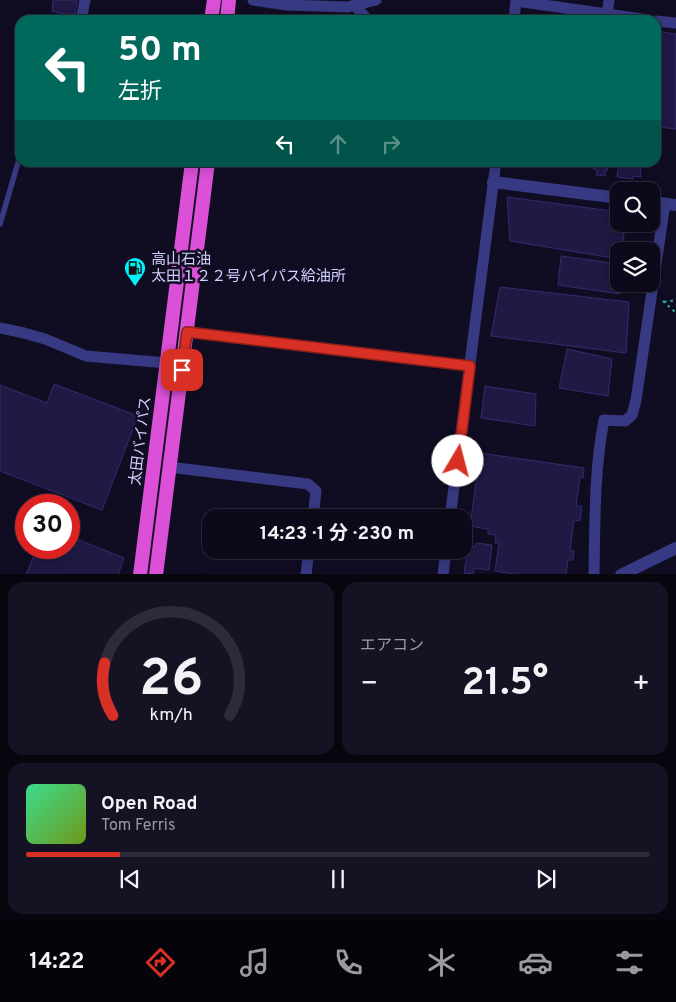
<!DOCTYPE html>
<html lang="ja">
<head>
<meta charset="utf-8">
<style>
  :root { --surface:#0c0a1a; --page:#151323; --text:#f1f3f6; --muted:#9a9aa2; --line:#2c2b39; --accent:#d93025 }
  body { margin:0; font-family:Overpass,"Noto Sans JP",sans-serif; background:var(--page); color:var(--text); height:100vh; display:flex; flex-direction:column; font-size:19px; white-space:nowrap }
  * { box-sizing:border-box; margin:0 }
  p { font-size:16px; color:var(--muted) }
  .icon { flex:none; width:28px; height:28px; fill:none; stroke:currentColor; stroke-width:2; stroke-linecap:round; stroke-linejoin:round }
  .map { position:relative; height:574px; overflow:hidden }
  .panel { display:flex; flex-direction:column; gap:8px; padding:8px; background:#07060e; flex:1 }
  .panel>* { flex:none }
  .hud { position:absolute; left:15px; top:15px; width:646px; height:152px; border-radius:15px; box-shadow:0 2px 12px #0003,0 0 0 1px var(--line); background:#00695c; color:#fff; overflow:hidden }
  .controls { position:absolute; left:610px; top:182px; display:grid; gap:10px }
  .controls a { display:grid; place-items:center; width:50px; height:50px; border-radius:10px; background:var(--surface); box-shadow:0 2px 12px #0003,0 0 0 1px var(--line); font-size:25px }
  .speed { position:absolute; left:15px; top:494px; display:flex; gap:10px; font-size:25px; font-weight:700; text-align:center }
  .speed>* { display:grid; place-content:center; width:65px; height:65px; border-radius:50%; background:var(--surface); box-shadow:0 2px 12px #0003,0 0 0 1px var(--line); line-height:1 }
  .speed .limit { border:8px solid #d22; background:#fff; color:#111 }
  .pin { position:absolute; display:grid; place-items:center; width:42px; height:42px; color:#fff; margin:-21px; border-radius:10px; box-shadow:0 2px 8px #0006 }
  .me { position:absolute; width:55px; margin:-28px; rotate:8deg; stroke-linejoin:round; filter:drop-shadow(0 0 4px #0008) }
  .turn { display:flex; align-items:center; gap:18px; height:105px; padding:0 20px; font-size:22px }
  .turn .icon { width:65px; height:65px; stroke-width:2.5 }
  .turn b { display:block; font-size:35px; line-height:42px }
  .lanes { display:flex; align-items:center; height:48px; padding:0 20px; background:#0003; justify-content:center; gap:25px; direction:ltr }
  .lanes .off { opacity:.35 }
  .big { font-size:38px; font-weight:700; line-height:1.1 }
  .panel .widget { flex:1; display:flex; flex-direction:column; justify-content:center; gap:8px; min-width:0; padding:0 18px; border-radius:15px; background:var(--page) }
  .panel .dial { align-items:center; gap:0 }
  .dial svg { height:130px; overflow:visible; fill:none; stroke:var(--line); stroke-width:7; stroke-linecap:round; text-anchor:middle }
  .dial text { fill:var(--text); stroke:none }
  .song { display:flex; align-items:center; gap:15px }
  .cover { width:60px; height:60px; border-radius:8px; background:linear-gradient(135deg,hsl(150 70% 55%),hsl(80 70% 35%)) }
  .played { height:5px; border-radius:2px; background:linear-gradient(90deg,var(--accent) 15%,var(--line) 15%) }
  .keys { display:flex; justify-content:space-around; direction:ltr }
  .heat { display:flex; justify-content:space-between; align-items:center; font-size:28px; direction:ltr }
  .panel .tiles { flex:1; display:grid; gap:8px; grid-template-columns:1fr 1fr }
  .widget:last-child { grid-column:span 2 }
  .trip { position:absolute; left:202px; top:509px; width:270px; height:50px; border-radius:15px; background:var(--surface); box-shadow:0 2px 12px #0003,0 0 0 1px var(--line); font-weight:700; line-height:50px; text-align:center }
  .tabs { display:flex; height:80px; justify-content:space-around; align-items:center; background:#05040a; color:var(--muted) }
  .tabs .icon { width:35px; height:35px }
  .tabs .on { color:var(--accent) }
  .tabs b { font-size:22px; color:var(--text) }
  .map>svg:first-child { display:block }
  .building { fill:#1f1944; stroke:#342b70 }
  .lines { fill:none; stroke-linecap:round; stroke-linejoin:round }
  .path { stroke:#2cb6a4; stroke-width:2; stroke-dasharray:2.5 4; stroke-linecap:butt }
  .service { stroke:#373a83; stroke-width:5.5 }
  .minor { stroke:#373a83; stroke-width:11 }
  .tertiary { stroke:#373a83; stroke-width:12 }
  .trunk { stroke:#da50d6; stroke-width:14 }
  .route-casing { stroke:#8d1f18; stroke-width:12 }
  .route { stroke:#d93025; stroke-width:9 }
  .labels { text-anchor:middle; stroke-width:5; stroke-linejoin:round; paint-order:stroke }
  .poi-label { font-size:15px; fill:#d1cfff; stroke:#100d23; text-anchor:start }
  .street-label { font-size:15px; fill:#d1cfff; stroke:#100d23 }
</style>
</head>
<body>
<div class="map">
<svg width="676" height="575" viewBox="0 0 676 575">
  <rect width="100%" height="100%" fill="#100d23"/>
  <path class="building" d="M53,0H77L75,14H63L52,11Z
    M656,31L676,34V129L659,127L660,122H656Z
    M594,162H608L607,171H605V176L596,175L597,170L593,169Z
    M619,162H640L641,177L633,176V179L617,177Z
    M507,197L619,212V224H625L622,251H619V259L510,241Z
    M561,256L619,264L620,294L558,285Z
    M500,287L629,302L626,353L491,336Z
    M567,349L612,359L608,396L559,388Z
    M54,384L138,416L102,510L0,471V385L47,403Z
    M485,386L536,394L535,426L481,418Z
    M480,453L584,468L583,478L580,477L576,506H582L580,521L574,520L570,551H574L573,560H568L566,575H519L495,571L499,543H495L496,535L488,534V529L470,526Z
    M69,536L124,558L118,575H26L37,548H69Z
    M476,543L492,545L489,570L474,568L473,574L464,573L468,546L475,547Z"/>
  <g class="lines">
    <path class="path" d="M62,20L63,14
      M663,301L676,313
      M664,302L676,300"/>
    <path class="service" d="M0,224L20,156"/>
    <path class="minor" d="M253,0L286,5L348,7L376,0
      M516,1L649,20
      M354,5L368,20
      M607,15L609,0
      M81,20L85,0
      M514,20L516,0
      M656,21L676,23
      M0,328L24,333L45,339L86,356L167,363
      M187,332L470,366
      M169,467L308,484L316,491L313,518
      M450,518L496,162
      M306,575L309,550
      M443,575L446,550
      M594,575C595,523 594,471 604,420L625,421L632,415L636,400L665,203"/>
    <path class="tertiary" d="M493,182L619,198
      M651,202L676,205
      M621,575L676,548"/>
    <path class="trunk" d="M211,20L214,0
      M227,20L229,0
      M140,575L192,162
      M156,575L208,162"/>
  </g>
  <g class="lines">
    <g class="route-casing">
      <path id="route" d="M182,370L187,332L470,366L458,461"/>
    </g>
    <use href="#route" class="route"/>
  </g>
  <defs>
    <g id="fuel-pin" transform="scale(1.125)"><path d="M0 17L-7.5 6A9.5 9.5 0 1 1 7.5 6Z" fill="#00f3fa" stroke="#100d23"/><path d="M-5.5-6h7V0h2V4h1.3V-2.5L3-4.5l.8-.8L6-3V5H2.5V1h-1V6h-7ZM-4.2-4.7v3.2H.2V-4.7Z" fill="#111"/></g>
  </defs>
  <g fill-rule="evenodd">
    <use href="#fuel-pin" x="135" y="268"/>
  </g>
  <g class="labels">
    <g class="poi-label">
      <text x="151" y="264">高山石油<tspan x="151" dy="17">太田１２２号バイパス給油所</tspan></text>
    </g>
    <g class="street-label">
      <text transform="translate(140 441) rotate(-83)" y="5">太田バイパス</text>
    </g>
  </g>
</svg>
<div class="controls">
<a><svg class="icon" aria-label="search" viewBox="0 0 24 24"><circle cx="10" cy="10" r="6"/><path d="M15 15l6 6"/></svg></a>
<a><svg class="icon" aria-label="layers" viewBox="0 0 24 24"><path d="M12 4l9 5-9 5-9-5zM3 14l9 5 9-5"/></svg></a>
</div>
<div class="speed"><div class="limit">30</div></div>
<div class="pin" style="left:182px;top:370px;background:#d93025"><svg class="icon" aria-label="arrive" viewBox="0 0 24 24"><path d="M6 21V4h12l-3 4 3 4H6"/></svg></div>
<svg class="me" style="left:458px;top:461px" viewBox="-20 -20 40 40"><circle r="19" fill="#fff"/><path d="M0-13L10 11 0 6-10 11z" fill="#d93025"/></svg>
<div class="trip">14:23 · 1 分 · 230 m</div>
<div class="hud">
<div class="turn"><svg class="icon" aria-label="left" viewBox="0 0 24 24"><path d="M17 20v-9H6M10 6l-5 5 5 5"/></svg><div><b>50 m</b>左折</div></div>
<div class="lanes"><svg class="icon" aria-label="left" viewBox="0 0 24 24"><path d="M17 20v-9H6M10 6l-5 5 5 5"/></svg><svg class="icon off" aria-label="ahead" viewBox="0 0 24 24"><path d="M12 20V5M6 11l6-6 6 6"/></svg><svg class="icon off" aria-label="right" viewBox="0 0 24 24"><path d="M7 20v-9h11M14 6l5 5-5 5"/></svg></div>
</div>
</div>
<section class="panel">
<div class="tiles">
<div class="widget dial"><svg viewBox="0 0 100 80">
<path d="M14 69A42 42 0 1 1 86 69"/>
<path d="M14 69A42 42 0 0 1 9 37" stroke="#d93025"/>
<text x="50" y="56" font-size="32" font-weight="700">26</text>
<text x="50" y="72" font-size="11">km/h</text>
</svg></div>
<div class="widget"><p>エアコン</p>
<div class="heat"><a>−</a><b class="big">21.5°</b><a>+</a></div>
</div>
<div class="widget">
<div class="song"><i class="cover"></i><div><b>Open Road</b><p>Tom Ferris</p></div></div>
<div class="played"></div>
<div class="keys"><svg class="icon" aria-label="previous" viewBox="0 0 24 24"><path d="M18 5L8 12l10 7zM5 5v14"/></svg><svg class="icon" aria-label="pause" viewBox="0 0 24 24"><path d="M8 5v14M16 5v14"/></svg><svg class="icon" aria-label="next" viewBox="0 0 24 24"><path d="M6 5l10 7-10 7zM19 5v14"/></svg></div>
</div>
</div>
</section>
<nav class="tabs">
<b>14:22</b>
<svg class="icon on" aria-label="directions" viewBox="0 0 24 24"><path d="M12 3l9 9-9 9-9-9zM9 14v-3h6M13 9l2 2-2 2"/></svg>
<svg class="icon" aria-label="music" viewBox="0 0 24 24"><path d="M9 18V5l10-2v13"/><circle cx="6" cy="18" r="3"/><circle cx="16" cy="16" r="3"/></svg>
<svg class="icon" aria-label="phone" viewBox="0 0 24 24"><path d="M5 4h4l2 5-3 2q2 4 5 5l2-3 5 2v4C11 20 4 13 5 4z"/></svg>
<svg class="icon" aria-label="climate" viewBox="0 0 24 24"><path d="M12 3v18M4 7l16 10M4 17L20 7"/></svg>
<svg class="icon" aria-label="car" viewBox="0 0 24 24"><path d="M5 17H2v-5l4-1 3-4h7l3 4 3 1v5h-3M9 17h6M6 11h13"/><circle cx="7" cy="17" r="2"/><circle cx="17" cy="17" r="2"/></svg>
<svg class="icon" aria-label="filters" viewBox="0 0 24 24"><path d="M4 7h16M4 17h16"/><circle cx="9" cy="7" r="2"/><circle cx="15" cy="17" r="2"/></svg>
</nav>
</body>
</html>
